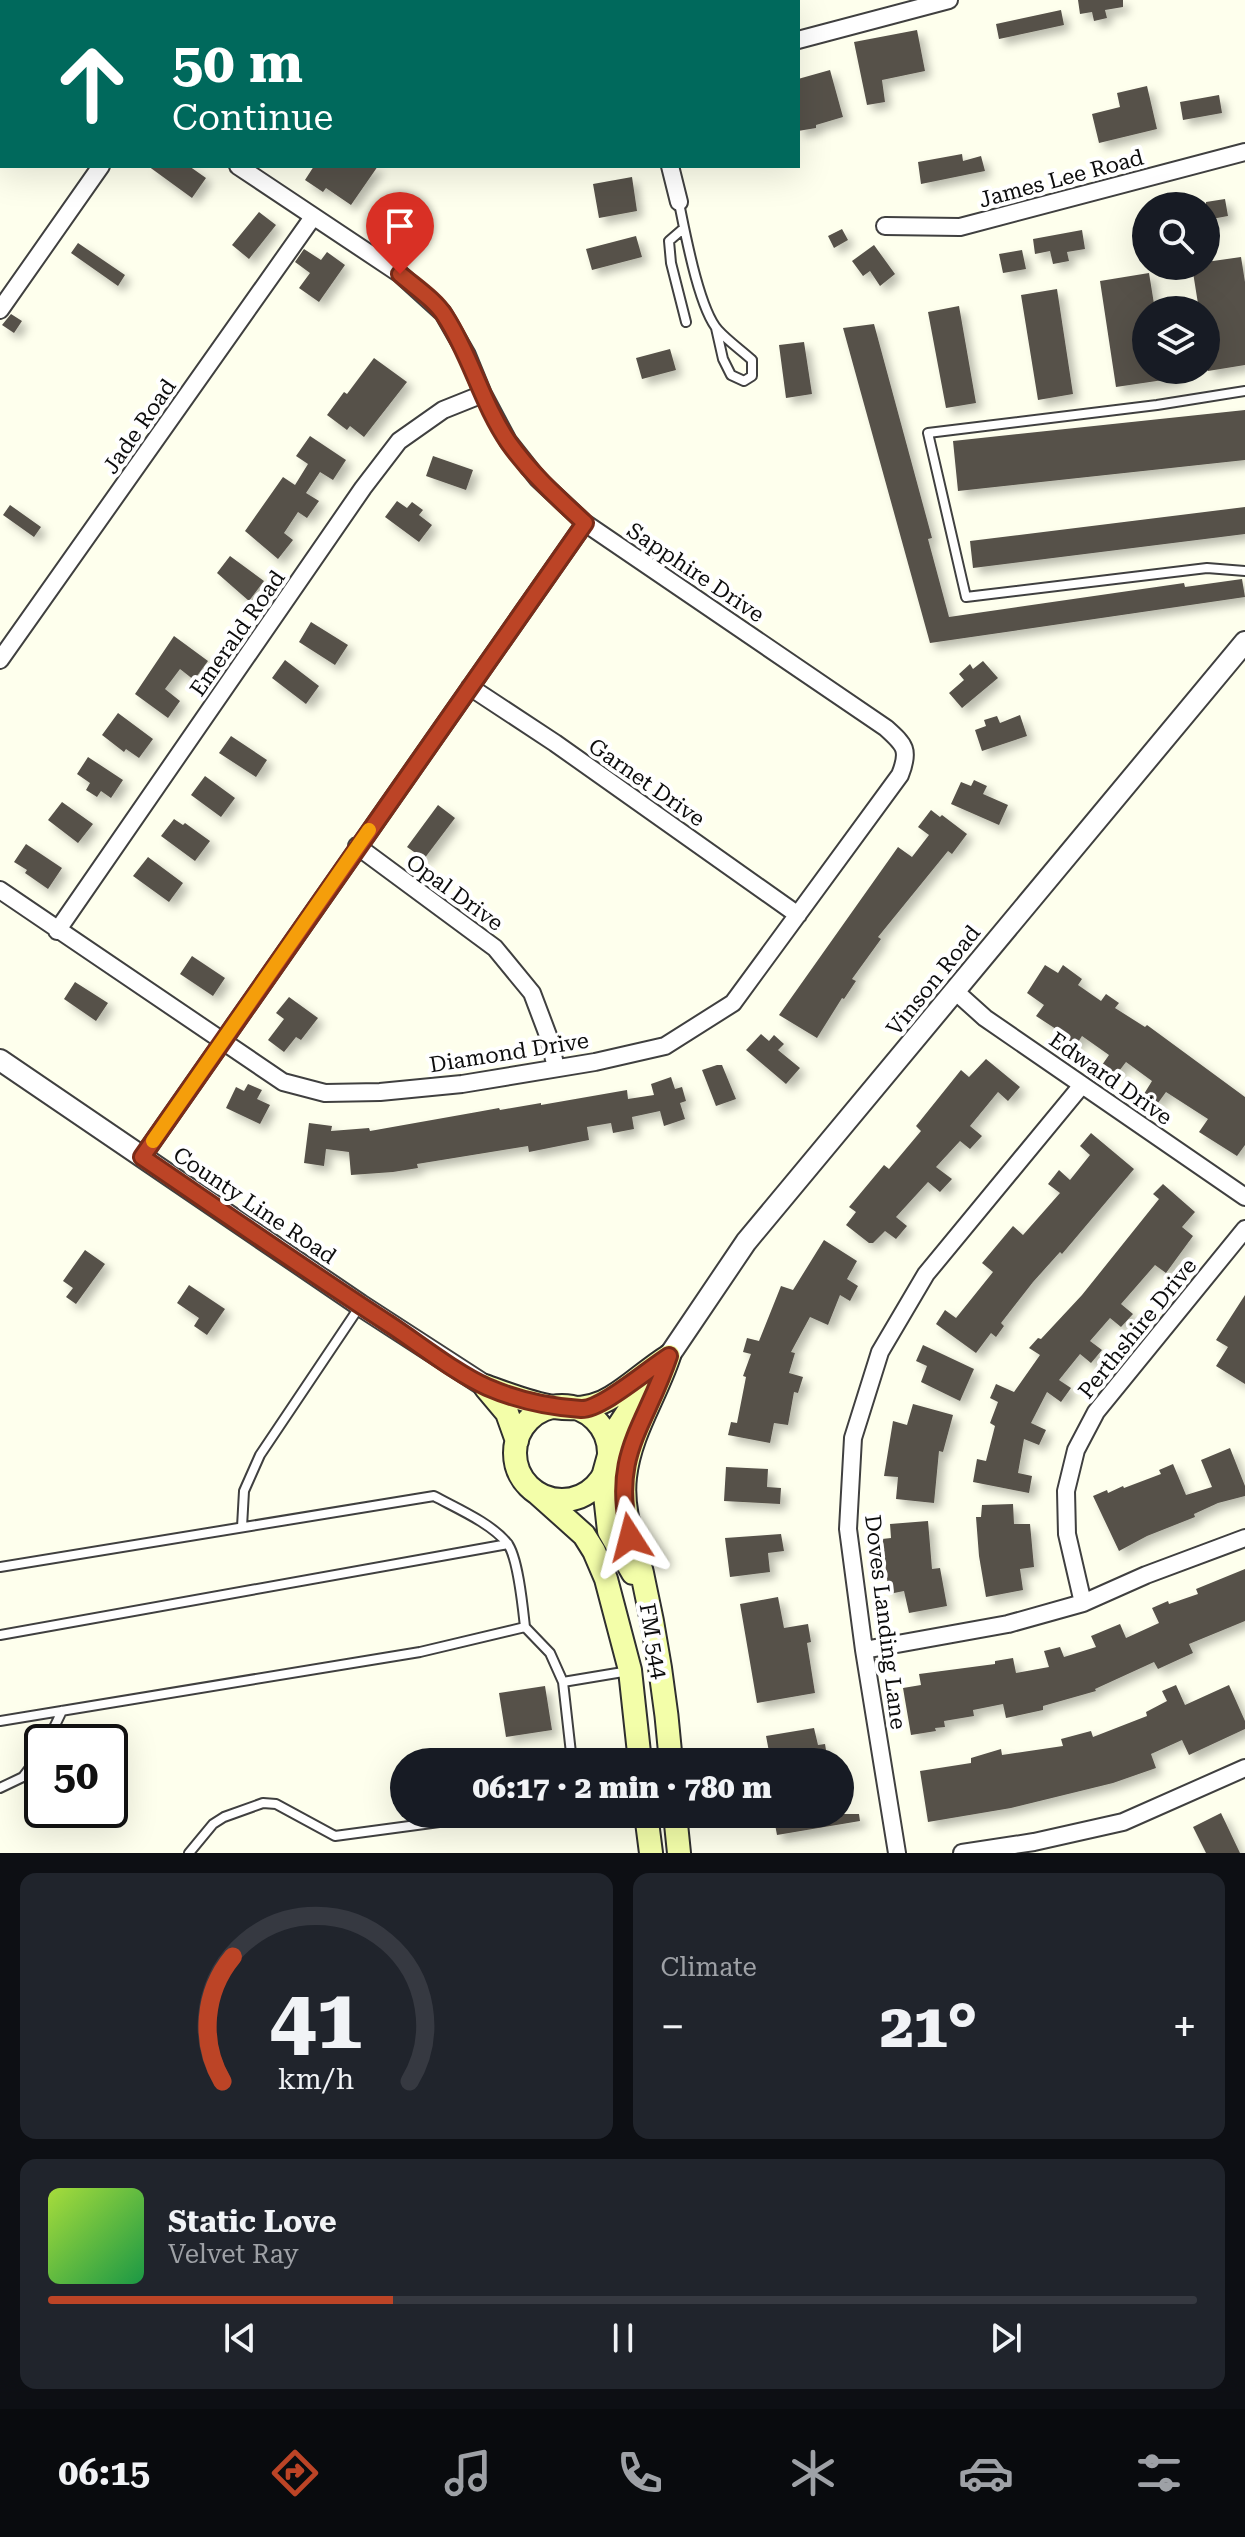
<!DOCTYPE html>
<html lang="en">
<head>
<meta charset="utf-8">
<style>
  :root { --surface:#171b24; --page:#20242c; --text:#f1f3f6; --muted:#9ea1a6; --line:#363941; --accent:#bc4426 }
  body { margin:0; font-family:"Roboto Serif",serif; background:var(--page); color:var(--text); height:100vh; display:flex; flex-direction:column; font-size:30px; white-space:nowrap }
  * { box-sizing:border-box; margin:0 }
  p { font-size:26px; color:var(--muted) }
  .icon { flex:none; width:44px; height:44px; fill:none; stroke:currentColor; stroke-width:2; stroke-linecap:round; stroke-linejoin:round }
  .map { position:relative; height:1853px; overflow:hidden }
  .details { display:flex; flex-direction:column; gap:20px; padding:20px; background:#0d0f14; flex:1 }
  .details>* { flex:none }
  .hud { position:absolute; left:0px; top:0px; width:800px; height:168px; box-shadow:0 8px 32px #0002; background:#00695c; color:#fff; overflow:hidden }
  .tools { position:absolute; left:1132px; top:192px; display:grid; gap:16px }
  .tools a { display:grid; place-items:center; width:88px; height:88px; border-radius:50%; background:var(--surface); box-shadow:0 8px 32px #0002; font-size:40px }
  .speed { position:absolute; left:24px; top:1724px; display:flex; gap:16px; font-size:40px; font-weight:700; text-align:center }
  .speed>* { display:grid; place-content:center; width:104px; height:104px; border-radius:50%; background:var(--surface); box-shadow:0 8px 32px #0002; line-height:1 }
  .speed .limit { border:4px solid #111; border-radius:12px; background:#fff; color:#111 }
  .pin { position:absolute; display:grid; place-items:center; width:68px; height:68px; color:#fff; margin:-82px -34px; border-radius:50% 50% 50% 0; rotate:-45deg; box-shadow:0 0 8px #0007 }
  .pin .icon { rotate:45deg }
  .me { position:absolute; width:88px; margin:-44px; rotate:351deg; stroke-linejoin:round; filter:drop-shadow(0 0 6px #0008) }
  .turn { display:flex; align-items:center; gap:28px; height:168px; padding:0 40px; font-size:36px }
  .turn .icon { width:104px; height:104px; stroke-width:2.5 }
  .turn b { display:block; font-size:56px; line-height:68px }
  .big { font-size:60px; font-weight:800; line-height:1.1 }
  .details .widget { flex:1; display:flex; flex-direction:column; justify-content:center; gap:12px; min-width:0; padding:0 28px; border-radius:16px; background:var(--page) }
  .details .dial { align-items:center; gap:0 }
  .dial svg { height:208px; overflow:visible; fill:none; stroke:var(--line); stroke-width:7; stroke-linecap:round; text-anchor:middle }
  .dial text { fill:var(--text); stroke:none }
  .song { display:flex; align-items:center; gap:24px }
  .cover { width:96px; height:96px; border-radius:12px; background:linear-gradient(135deg,hsl(80 70% 55%),hsl(140 70% 35%)) }
  .played { height:8px; border-radius:4px; background:linear-gradient(90deg,var(--accent) 30%,var(--line) 30%) }
  .keys { display:flex; justify-content:space-around; direction:ltr }
  .heat { display:flex; justify-content:space-between; align-items:center; font-size:44px; direction:ltr }
  .details .tiles { flex:1; display:grid; gap:20px; grid-template-columns:1fr 1fr }
  .widget:last-child { grid-column:span 2 }
  .trip { position:absolute; left:390px; top:1748px; width:464px; height:80px; border-radius:40px; background:var(--surface); box-shadow:0 8px 32px #0002; font-weight:800; line-height:80px; text-align:center }
  .tab-bar { display:flex; height:128px; justify-content:space-around; align-items:center; background:#090b0e; color:var(--muted) }
  .tab-bar .icon { width:56px; height:56px }
  .tab-bar .on { color:var(--accent) }
  .tab-bar b { font-size:36px; color:var(--text) }
  .map>svg:first-child { display:block }
  .building { fill:#565149; filter:url(#shadow) }
  .lines { fill:none; stroke-linecap:round; stroke-linejoin:round }
  .service-casing { stroke:#404040; stroke-width:12 }
  .minor-casing { stroke:#404040; stroke-width:20 }
  .tertiary-casing { stroke:#404040; stroke-width:24 }
  .secondary-casing { stroke:#2f2f2f; stroke-width:26 }
  .service { stroke:#fff; stroke-width:8 }
  .minor { stroke:#fff; stroke-width:16 }
  .tertiary { stroke:#fff; stroke-width:20 }
  .secondary { stroke:#f3fea9; stroke-width:22 }
  .route-casing { stroke:#7a2c19; stroke-width:20 }
  .route { stroke:#bc4426; stroke-width:14 }
  .slow { stroke:#f59e0b; stroke-width:14 }
  .labels { text-anchor:middle; stroke-width:8; stroke-linejoin:round; paint-order:stroke }
  .street-label { font-size:22px; fill:#0d0d0d; stroke:#fff }
</style>
</head>
<body>
<div class="map">
<svg width="1245" height="1853" viewBox="0 0 1245 1853">
  <defs>
    <filter id="shadow"><feDropShadow dx="6" dy="6" stdDeviation="4" flood-color="#0004"/></filter>
  </defs>
  <rect width="100%" height="100%" fill="#feffed"/>
  <path class="building" d="M1078,0H1123V7L1105,10L1107,18L1094,21L1092,12L1080,14Z
    M1061,10L1064,25L999,39L996,24Z
    M917,30L925,71L882,80L885,102L867,105L854,42Z
    M830,70L843,117L816,125V128L798,131V79Z
    M1147,86L1157,129L1099,143L1092,114L1120,107L1117,93Z
    M1219,95L1222,113L1183,120L1180,102Z
    M962,154L963,161L981,156L985,171L921,184L918,162Z
    M148,166H189L206,178L192,198Z
    M314,166H378L351,205L326,188L323,192L305,180Z
    M632,177L637,211L599,218L593,184Z
    M1225,199L1228,216L1206,220V202Z
    M259,212L276,225L249,259L232,245Z
    M842,229L848,240L834,248L828,236Z
    M1082,230L1085,249L1067,252L1069,261L1053,264L1050,251L1035,254L1033,239Z
    M636,236L642,257L592,270L586,249Z
    M78,243L125,275L118,286L71,253Z
    M874,245L895,274L880,286L870,271L863,276L852,261Z
    M304,249L321,260L327,252L345,265L319,302L299,288L310,273L295,262Z
    M1022,250L1026,269L1003,273L999,254Z
    M1241,257L1245,282V365L1208,371L1206,310H1199L1192,266H1206V262Z
    M1149,273L1155,310H1146V370H1176L1177,378L1116,387L1100,281Z
    M1057,289L1073,394L1038,400L1021,295Z
    M959,306L976,403L946,408L928,312Z
    M11,314L22,321L14,333L2,325Z
    M874,324L932,538L928,539L949,617L1184,583L1185,587L1242,579L1245,597L930,643L843,328Z
    M804,342L812,394L786,398L779,345Z
    M670,349L676,370L642,379L636,358Z
    M374,358L407,382L364,437L350,426L347,430L327,415L344,392L347,394Z
    M1245,410V460L958,491L953,441Z
    M310,436L346,460L333,480L320,472L306,493L319,501L307,518L298,512L284,533L293,540L278,559L245,531L283,477L295,485L308,464L296,456Z
    M433,456L473,470L466,490L426,476Z
    M397,501L407,508L412,502L423,510L419,515L432,525L419,542L385,517Z
    M10,505L41,527L34,537L3,515Z
    M1245,507V534L973,568L970,541Z
    M230,556L264,581L249,601L217,573Z
    M311,622L348,645L335,665L299,642Z
    M174,636L208,661L194,680L180,669L165,689L180,701L168,718L135,694Z
    M285,660L319,686L306,704L272,678Z
    M983,661L998,678L962,708L949,693L964,680L959,674L970,664L973,669Z
    M118,713L153,739L139,758L126,749L124,752L102,735Z
    M1020,715L1027,736L982,751L975,730L986,726L984,720L997,716L1000,723Z
    M231,736L267,760L256,777L219,753Z
    M88,757L123,780L111,798L101,791L97,797L86,790L90,783L77,774Z
    M205,776L235,798L221,817L191,795Z
    M974,780L987,786L983,794L1008,805L999,825L951,804L961,782L971,786Z
    M62,802L93,824L78,843L48,820Z
    M438,805L455,818L424,859L407,847Z
    M931,810L940,817L942,815L967,834L952,854L948,851L878,937L881,939L852,979L856,981L844,999L842,998L817,1038L779,1015L898,847L912,857L929,835L918,827Z
    M174,819L183,825L185,823L210,841L195,861L161,836Z
    M26,844L62,868L48,889L25,873L27,870L14,862Z
    M148,857L183,883L169,902L133,876Z
    M192,956L225,978L213,996L180,974Z
    M1045,965L1058,973L1063,965L1082,979L1078,985L1101,1001L1106,994L1119,1003L1115,1008L1145,1027L1147,1025L1245,1097V1145L1237,1156L1199,1132L1208,1119L1166,1092L1158,1103L1144,1094L1152,1081L1126,1062L1116,1075L1102,1065L1109,1055L1082,1036L1075,1047L1060,1037L1062,1033L1036,1016L1044,1005L1027,993Z
    M75,982L108,1003L96,1021L64,999Z
    M289,997L318,1018L301,1040L296,1037L284,1052L268,1040L284,1019L276,1013Z
    M761,1034L769,1041L774,1035L784,1044L778,1050L800,1068L786,1084L746,1050Z
    M986,1059L1020,1087L1008,1101L998,1092L970,1126L982,1136L970,1149L960,1141L936,1167L952,1179L940,1192L928,1182L896,1217L907,1226L896,1239L885,1231L873,1243H869L846,1225L856,1212L849,1207L884,1165L889,1169L921,1131L916,1126L961,1070L969,1077Z
    M717,1065H722L736,1099L716,1106L702,1070Z
    M671,1077L675,1089L682,1087L686,1101L680,1103L685,1119L664,1126L660,1111L632,1117L634,1129L613,1133L611,1123L587,1127L589,1140L529,1152L528,1146L417,1164L418,1168L393,1172L351,1175L349,1152L326,1149L324,1166L304,1163L309,1123L332,1126L331,1131L369,1128L370,1131L477,1112L499,1108L500,1110L541,1103V1105L627,1090L628,1099L654,1095L651,1084Z
    M248,1084L262,1090L257,1099L270,1105L260,1124L226,1108L236,1087L244,1091Z
    M1091,1133L1134,1169L1062,1254L1060,1252L1033,1282L1001,1323L1004,1326L996,1337L991,1333L976,1353L936,1324L945,1310L956,1318L993,1272L982,1263L1013,1226L1023,1235L1060,1193L1048,1184L1059,1170L1070,1180L1090,1155L1080,1146Z
    M1163,1184L1195,1212L1182,1227L1193,1236L1166,1273L1155,1265L1121,1304L1133,1314L1121,1327L1110,1318L1090,1341L1102,1350L1091,1363L1080,1354L1059,1380L1071,1388L1061,1402L1047,1392L1031,1423L1046,1430L1039,1445L1024,1439L1018,1473L1032,1476L1029,1493L973,1482L977,1459L986,1461L995,1426L990,1423L998,1402L990,1398L996,1384L1014,1392L1040,1355L1029,1348L1038,1338L1041,1339L1082,1295L1159,1199L1153,1194Z
    M824,1240L857,1261L847,1279L858,1286L850,1301L840,1295L828,1325L810,1317L791,1352L795,1353L789,1373L803,1377L798,1393L794,1392L788,1425L774,1423L770,1443L728,1435L731,1422L737,1423L746,1377L743,1376L751,1354L743,1352L747,1338L759,1341L781,1286L793,1290Z
    M85,1250L105,1264L76,1304L66,1297L73,1288L63,1281Z
    M189,1285L225,1309L207,1335L194,1326L199,1318L177,1303Z
    M1245,1295V1384L1216,1366L1228,1347L1216,1340Z
    M923,1345L974,1369L960,1401L921,1382L927,1366L916,1361Z
    M913,1404L953,1415L943,1452L939,1451L934,1503L896,1499L898,1477L884,1476L893,1421L907,1425Z
    M1230,1448L1245,1486V1496L1218,1503L1194,1514L1195,1517L1147,1536L1119,1551L1093,1496L1107,1490L1108,1493L1123,1486L1124,1488L1161,1474L1159,1470L1173,1464L1186,1495L1212,1487L1201,1460Z
    M726,1467L768,1469L767,1487L781,1488L780,1504L724,1501Z
    M1013,1504L1014,1524H1030L1034,1567L1020,1569L1023,1590L986,1597L979,1556L976,1517H981L982,1505Z
    M928,1521L932,1569L940,1568L947,1606L909,1613L904,1591L889,1594L882,1539L891,1538L890,1524Z
    M781,1534L784,1551L768,1553L770,1572L730,1577L725,1538Z
    M1245,1569V1621L1189,1644L1193,1653L1158,1669L1154,1662L1095,1689L1096,1691L1043,1706V1710L1006,1718L1003,1704L973,1710L974,1716L944,1721L945,1727L935,1728L936,1731L911,1735L903,1688L921,1685L919,1674L995,1664V1661L1013,1658L1016,1673L1049,1667L1044,1651L1060,1647L1064,1657L1096,1647L1091,1636L1120,1624L1126,1638L1159,1623L1152,1608L1168,1601L1169,1604L1198,1594L1196,1589Z
    M778,1597L784,1628L808,1624L811,1642L807,1643L815,1693L757,1703L740,1604Z
    M1176,1685L1185,1705L1229,1685L1245,1721V1729L1189,1755L1182,1740L1151,1754L1156,1768L1113,1783L1011,1808L928,1822L920,1771L971,1763V1758L1001,1749L1002,1755L1063,1746L1061,1739L1091,1731L1093,1737L1147,1716L1146,1712L1167,1701L1162,1691Z
    M545,1686L552,1730L506,1737L499,1693Z
    M814,1728L818,1745L825,1744L828,1762H771L766,1736Z
    M1221,1813L1240,1853H1206L1193,1827Z
    M773,1814H859L860,1821L777,1835Z"/>
  <g class="lines">
    <g class="service-casing">
      <path id="service" d="M679,203C685,232 699,309 718,330C728,341 741,350 752,360V376L744,381L731,375L723,359L716,328
        M684,228L669,241L671,263L686,322
        M1245,391L1157,405L928,433L966,597L1207,568L1245,571
        M242,1527L244,1491L260,1455L360,1306
        M0,1567L434,1496C456,1508 491,1523 507,1543C518,1556 523,1609 525,1627
        M0,1635L508,1544
        M563,1682L629,1671
        M0,1721L420,1652L525,1627L550,1653L563,1682L572,1762
        M47,1742L62,1711
        M0,1788L23,1777L42,1752
        M189,1853L213,1824L224,1817L263,1803L276,1804L335,1836L499,1814"/>
    </g>
    <g class="minor-casing">
      <path id="minor" d="M624,0L625,2
        M0,5L2,6
        M798,40L949,0
        M670,166L679,202
        M885,226L960,227L1245,152
        M0,310L101,166
        M0,660L313,217
        M470,687L555,743L798,915
        M357,846L495,948L532,993L549,1038L556,1068
        M0,890L283,1082L325,1093L380,1092L462,1084L595,1062L665,1046L733,1003L900,775C910,750 905,745 886,728L585,523L538,479L508,441L483,394L467,355L443,313L400,274L238,166
        M57,931L363,488L399,441L443,410L483,394
        M955,991L985,1018L1245,1197
        M142,1157L585,523
        M1083,1603L1067,1534L1066,1491L1076,1450L1096,1412L1245,1229
        M864,1650L1008,1624L1083,1603L1146,1575L1245,1538
        M897,1853L864,1650L848,1529L853,1438L880,1352L926,1274L1082,1085
        M962,1853L1034,1842L1123,1822L1245,1768"/>
    </g>
    <g class="tertiary-casing">
      <path id="tertiary" d="M0,1060L360,1305L485,1386
        M669,1356L746,1242L1245,642"/>
    </g>
    <g class="secondary-casing">
      <path id="secondary" d="M669,1356C655,1398 630,1433 625,1477C621,1512 634,1541 642,1573C656,1635 666,1699 671,1762
        M485,1386C524,1400 573,1422 612,1397C632,1385 648,1369 669,1356
        M486,1388L507,1413L517,1441
        M515 1453a47 47 0 1 1 94 0a47 47 0 1 1-94 0Z
        M536,1492L584,1535L594,1551L606,1579L630,1670L640,1762
        M633,1573L609,1531L603,1477L616,1430L643,1389
        M646,1814L651,1853
        M675,1814L679,1853"/>
    </g>
    <use href="#service" class="service"/>
    <use href="#minor" class="minor"/>
    <use href="#tertiary" class="tertiary"/>
    <use href="#secondary" class="secondary"/>
  </g>
  <g class="lines">
    <g class="route-casing">
      <path id="route" d="M400,274C415,287 435,300 445,316C471,356 482,404 509,443C531,474 558,498 585,523L142,1157C224,1213 306,1270 389,1324C418,1343 457,1374 487,1387C517,1400 549,1407 581,1409C601,1410 648,1369 669,1356C645,1428 610,1454 630,1537"/>
    </g>
    <use href="#route" class="route"/>
    <path class="slow" d="M153,1141L369,830"/>
  </g>
  <g class="labels">
    <g class="street-label">
      <text transform="translate(1061 178) rotate(-15)" y="8">James Lee Road</text>
      <text transform="translate(139 426) rotate(-55)" y="8">Jade Road</text>
      <text transform="translate(696 572) rotate(34)" y="8">Sapphire Drive</text>
      <text transform="translate(237 633) rotate(-55)" y="8">Emerald Road</text>
      <text transform="translate(647 782) rotate(35)" y="8">Garnet Drive</text>
      <text transform="translate(455 892) rotate(36)" y="8">Opal Drive</text>
      <text transform="translate(933 980) rotate(-51)" y="8">Vinson Road</text>
      <text transform="translate(509 1052) rotate(-9)" y="8">Diamond Drive</text>
      <text transform="translate(1111 1078) rotate(35)" y="8">Edward Drive</text>
      <text transform="translate(255 1205) rotate(34)" y="8">County Line Road</text>
      <text transform="translate(1137 1328) rotate(-51)" y="8">Perthshire Drive</text>
      <text transform="translate(886 1622) rotate(83)" y="8">Doves Landing Lane</text>
      <text transform="translate(654 1641) rotate(80)" y="8">FM 544</text>
    </g>
  </g>
</svg>
<div class="tools">
<a><svg class="icon" aria-label="search" viewBox="0 0 24 24"><circle cx="10" cy="10" r="6"/><path d="M15 15l6 6"/></svg></a>
<a><svg class="icon" aria-label="layers" viewBox="0 0 24 24"><path d="M12 4l9 5-9 5-9-5zM3 14l9 5 9-5"/></svg></a>
</div>
<div class="speed"><div class="limit">50</div></div>
<div class="pin" style="left:400px;top:274px;background:#d93025"><svg class="icon" aria-label="arrive" viewBox="0 0 24 24"><path d="M6 21V4h12l-3 4 3 4H6"/></svg></div>
<svg class="me" style="left:630px;top:1537px" viewBox="-20 -20 40 40"><path d="M0-17L14 15 0 8-14 15z" fill="#bc4426" stroke="#fff" stroke-width="4"/></svg>
<div class="trip">06:17 · 2 min · 780 m</div>
<div class="hud">
<div class="turn"><svg class="icon" aria-label="ahead" viewBox="0 0 24 24"><path d="M12 20V5M6 11l6-6 6 6"/></svg><div><b>50 m</b>Continue</div></div>
</div>
</div>
<section class="details">
<div class="tiles">
<div class="widget dial"><svg viewBox="0 0 100 80">
<path d="M14 69A42 42 0 1 1 86 69"/>
<path d="M14 69A42 42 0 0 1 18 21" stroke="#bc4426"/>
<text x="50" y="56" font-size="32" font-weight="700">41</text>
<text x="50" y="72" font-size="11">km/h</text>
</svg></div>
<div class="widget"><p>Climate</p>
<div class="heat"><a>−</a><b class="big">21°</b><a>+</a></div>
</div>
<div class="widget">
<div class="song"><i class="cover"></i><div><b>Static Love</b><p>Velvet Ray</p></div></div>
<div class="played"></div>
<div class="keys"><svg class="icon" aria-label="previous" viewBox="0 0 24 24"><path d="M18 5L8 12l10 7zM5 5v14"/></svg><svg class="icon" aria-label="pause" viewBox="0 0 24 24"><path d="M8 5v14M16 5v14"/></svg><svg class="icon" aria-label="next" viewBox="0 0 24 24"><path d="M6 5l10 7-10 7zM19 5v14"/></svg></div>
</div>
</div>
</section>
<nav class="tab-bar">
<b>06:15</b>
<svg class="icon on" aria-label="directions" viewBox="0 0 24 24"><path d="M12 3l9 9-9 9-9-9zM9 14v-3h6M13 9l2 2-2 2"/></svg>
<svg class="icon" aria-label="music" viewBox="0 0 24 24"><path d="M9 18V5l10-2v13"/><circle cx="6" cy="18" r="3"/><circle cx="16" cy="16" r="3"/></svg>
<svg class="icon" aria-label="phone" viewBox="0 0 24 24"><path d="M5 4h4l2 5-3 2q2 4 5 5l2-3 5 2v4C11 20 4 13 5 4z"/></svg>
<svg class="icon" aria-label="climate" viewBox="0 0 24 24"><path d="M12 3v18M4 7l16 10M4 17L20 7"/></svg>
<svg class="icon" aria-label="car" viewBox="0 0 24 24"><path d="M5 17H2v-5l4-1 3-4h7l3 4 3 1v5h-3M9 17h6M6 11h13"/><circle cx="7" cy="17" r="2"/><circle cx="17" cy="17" r="2"/></svg>
<svg class="icon" aria-label="filters" viewBox="0 0 24 24"><path d="M4 7h16M4 17h16"/><circle cx="9" cy="7" r="2"/><circle cx="15" cy="17" r="2"/></svg>
</nav>
</body>
</html>
